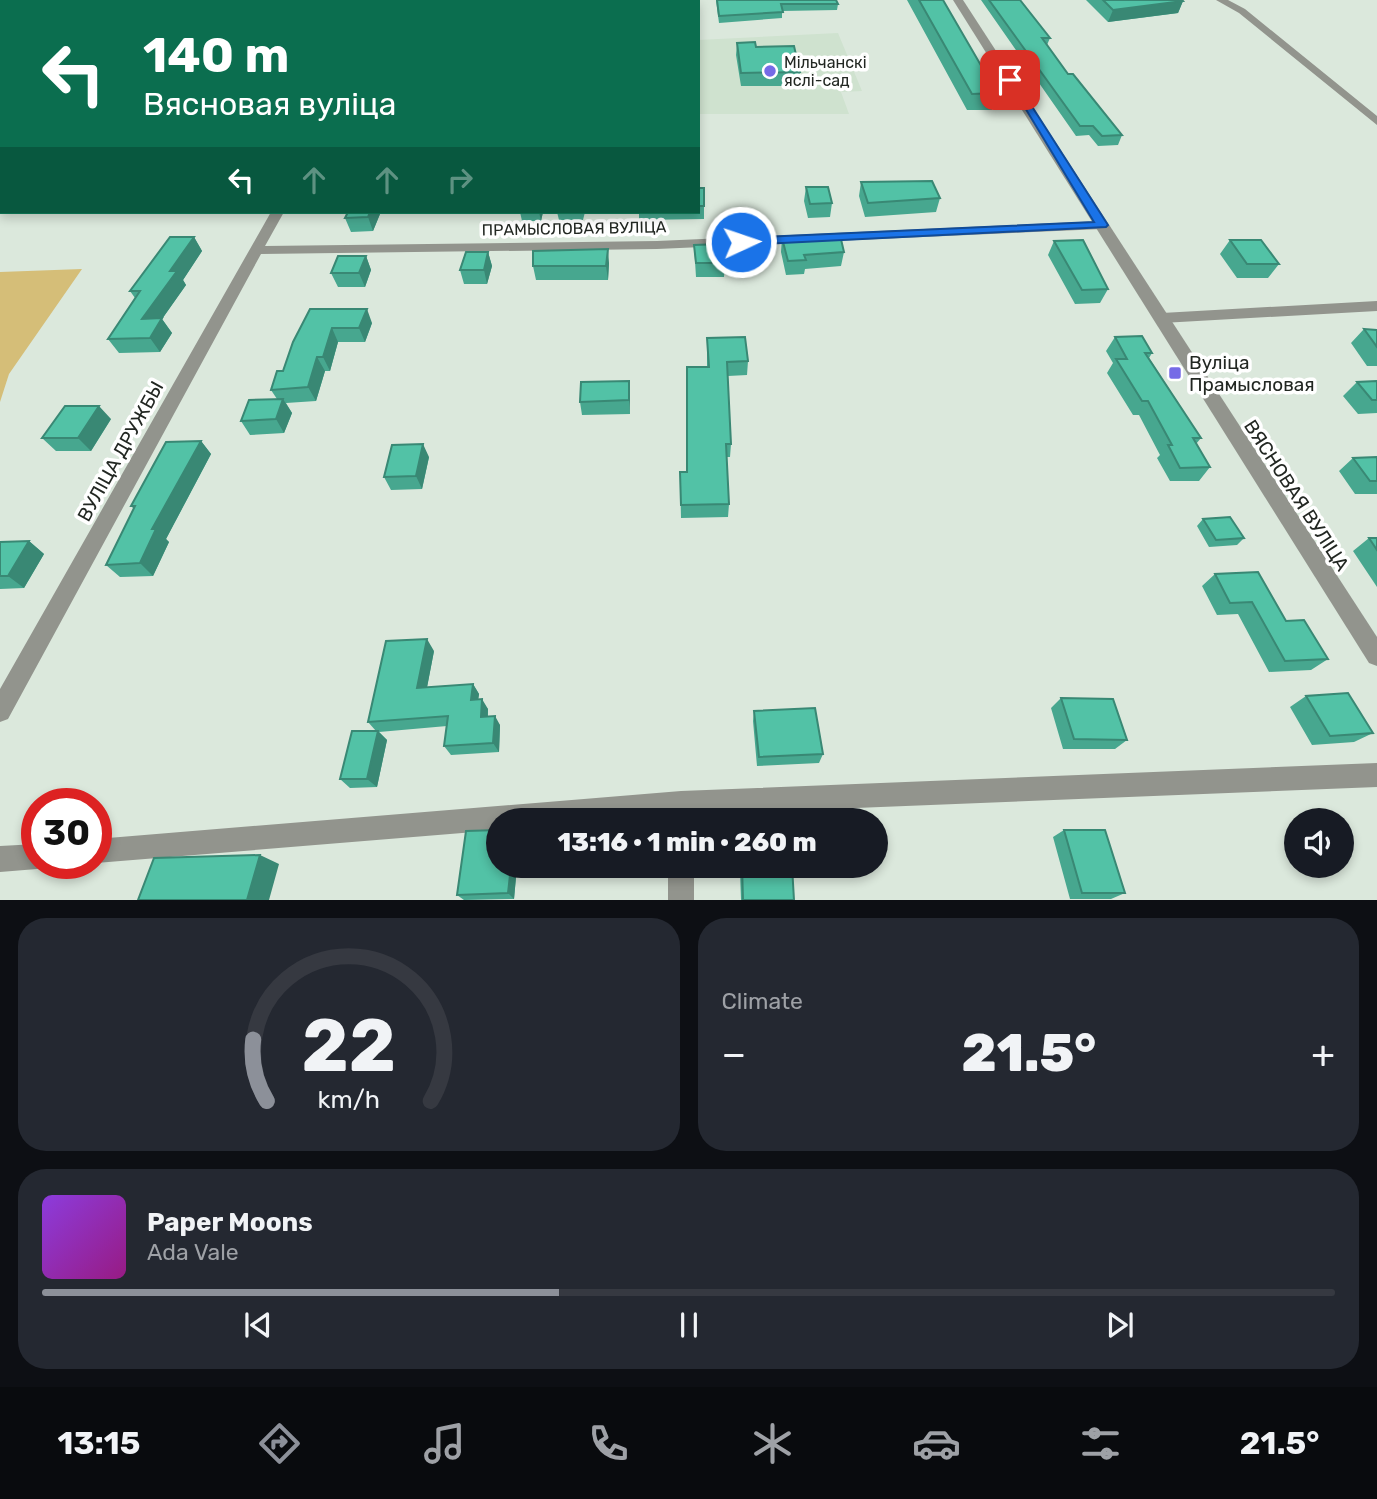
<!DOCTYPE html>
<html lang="en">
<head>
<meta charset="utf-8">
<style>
  :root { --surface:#171b24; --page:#242831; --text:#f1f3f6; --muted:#9ea1a6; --line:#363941; --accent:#8c9099 }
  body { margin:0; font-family:Rubik,sans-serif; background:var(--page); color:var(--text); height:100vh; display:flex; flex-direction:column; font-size:26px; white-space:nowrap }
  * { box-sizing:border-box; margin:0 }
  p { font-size:23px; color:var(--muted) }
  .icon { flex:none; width:38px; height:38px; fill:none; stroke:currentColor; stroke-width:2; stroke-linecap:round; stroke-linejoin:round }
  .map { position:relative; height:900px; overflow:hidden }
  .side { display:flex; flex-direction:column; gap:18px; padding:18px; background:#0d0f14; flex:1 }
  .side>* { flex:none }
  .top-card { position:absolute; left:0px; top:0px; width:700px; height:214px; box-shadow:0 4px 10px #0003; background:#0b6e4f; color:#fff; overflow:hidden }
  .fabs { position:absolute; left:1284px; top:808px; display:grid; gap:14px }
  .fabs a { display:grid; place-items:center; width:70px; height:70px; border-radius:50%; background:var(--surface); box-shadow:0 4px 10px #0003; font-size:35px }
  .speed { position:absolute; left:21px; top:788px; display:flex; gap:14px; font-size:35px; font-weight:700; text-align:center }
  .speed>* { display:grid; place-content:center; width:91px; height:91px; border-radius:50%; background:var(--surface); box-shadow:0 4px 10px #0003; line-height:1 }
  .speed .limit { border:10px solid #d22; background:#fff; color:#111 }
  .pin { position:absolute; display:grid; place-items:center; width:60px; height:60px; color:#fff; margin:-30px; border-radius:14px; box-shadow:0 4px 10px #0006 }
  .me { position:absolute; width:77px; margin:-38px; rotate:87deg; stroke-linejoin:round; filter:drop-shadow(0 0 5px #0008) }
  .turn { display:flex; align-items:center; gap:24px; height:147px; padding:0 28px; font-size:32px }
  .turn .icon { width:91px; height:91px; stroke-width:2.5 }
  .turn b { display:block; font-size:49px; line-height:60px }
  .lanes { display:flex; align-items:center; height:66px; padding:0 28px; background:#0003; justify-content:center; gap:35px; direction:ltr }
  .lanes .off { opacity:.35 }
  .big { font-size:52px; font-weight:800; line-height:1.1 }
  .side .tile { flex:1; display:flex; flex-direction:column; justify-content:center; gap:10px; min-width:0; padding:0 24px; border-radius:28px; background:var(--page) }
  .side .dial { align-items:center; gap:0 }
  .dial svg { height:182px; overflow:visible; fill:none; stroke:var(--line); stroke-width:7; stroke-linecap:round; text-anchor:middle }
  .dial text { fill:var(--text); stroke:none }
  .song { display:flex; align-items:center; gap:21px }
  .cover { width:84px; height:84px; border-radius:10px; background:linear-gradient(135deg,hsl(270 70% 55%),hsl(310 70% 35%)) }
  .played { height:7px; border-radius:4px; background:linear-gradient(90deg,var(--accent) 40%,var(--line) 40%) }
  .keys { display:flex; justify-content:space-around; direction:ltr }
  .heat { display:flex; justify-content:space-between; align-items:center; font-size:38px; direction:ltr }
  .side .tiles { flex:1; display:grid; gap:18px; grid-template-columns:1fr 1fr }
  .tile:last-child { grid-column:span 2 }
  .trip { position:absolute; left:486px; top:808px; width:402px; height:70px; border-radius:35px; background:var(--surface); box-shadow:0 4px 10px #0003; font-weight:800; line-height:70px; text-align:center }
  .dock { display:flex; height:112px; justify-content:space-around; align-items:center; background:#090b0e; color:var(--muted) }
  .dock .icon { width:49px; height:49px }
  .dock .current { color:var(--accent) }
  .dock b { font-size:32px; color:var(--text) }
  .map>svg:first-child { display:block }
  .built { fill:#cfe2cf }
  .green { fill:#d5be78 }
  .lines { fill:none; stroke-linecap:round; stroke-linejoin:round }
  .minor { fill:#92948d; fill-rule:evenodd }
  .tertiary { fill:#92948d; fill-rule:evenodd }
  .wall { fill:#47a78f }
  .shaded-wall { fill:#398874 }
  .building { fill:#52c2a6; stroke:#398874; stroke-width:2 }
  .route { fill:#1a73e8; stroke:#114b97; stroke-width:2 }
  .poi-dot { fill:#756be6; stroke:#fff; stroke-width:2.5 }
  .labels { text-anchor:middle; stroke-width:7; stroke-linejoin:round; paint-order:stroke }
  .far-poi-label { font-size:16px; fill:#222722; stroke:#fff; text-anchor:start }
  .far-street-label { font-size:16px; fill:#222722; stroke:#fff }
  .poi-label { font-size:19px; fill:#222722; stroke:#fff; text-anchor:start }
  .street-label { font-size:19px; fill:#222722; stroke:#fff }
</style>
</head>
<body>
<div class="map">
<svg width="1377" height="901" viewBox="0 0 1377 901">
  <rect width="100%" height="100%" fill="#dbe8dc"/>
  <path class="built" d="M838,33L862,91L841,92L849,114H698V40Z"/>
  <path class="green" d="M82,269L9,374L0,402V272Z"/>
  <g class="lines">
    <path class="minor" d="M381,0H391L381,2Z
      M1216,0H1228L1245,9L1377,116V125L1239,13Z
      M2,169V178L0,179V170Z
      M271,212H284L265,246L657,241L1102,221L1109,225L1102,229L657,249L261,254L8,719L0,722V689Z
      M1377,301V311L1162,323L1154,318L1162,313Z
      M1377,763V787L681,815L612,821H499V830L96,863H94L96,839L681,791Z
      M37,844V863H47L46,865L37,869L0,872V846Z
      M668,866H694V901H668Z"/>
    <path class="tertiary" d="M953,0H963L1377,637V666L1369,663Z"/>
  </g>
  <path class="wall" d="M716,0H836L838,4L837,10L782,11V18L719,23Z
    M907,0H943L997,93L992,110H967Z
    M981,0H1020L1050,38L1047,45L1068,74L1122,135L1118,145L1098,146L1089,135L1076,136Z
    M1086,0H1182L1183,1L1178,13L1108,22Z
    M737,43L756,47L800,72L798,86H741L736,55Z
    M861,182L940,198L936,212L865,217L859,196Z
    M806,187L832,203L830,217L808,218L804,201Z
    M698,188L704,206V219L639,220V212H698Z
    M348,212H379L380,214L373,231L351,232L345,218Z
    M520,212H543L541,221H522Z
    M557,212H585L583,220H559Z
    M194,237L202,251L183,280L186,285L162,319L172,333L160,352L119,353L108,339L135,298L130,291Z
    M782,238L844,252L841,266L805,269L804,274L786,275L781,252Z
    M1230,240L1279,264L1268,278H1237L1220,254Z
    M1054,241L1108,289L1100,303L1075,304L1048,255Z
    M694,245L725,263L724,277H696Z
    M488,252L492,266L487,284H464L460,270Z
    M366,256L371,270L365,287H338L331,273Z
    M609,263L608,280H536L533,266Z
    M310,309L372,323L365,342H338L330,371H325L316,401L286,403L292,413L284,433L250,435L241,421L277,399L271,390L283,371Z
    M1364,329L1377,330V366H1367L1351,343Z
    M1115,337L1152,353L1149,358L1201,438L1196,444L1210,467L1199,481H1170L1157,458L1160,455L1139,415H1133L1107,373L1113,363L1106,351Z
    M707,338L748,361L747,375L728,376L731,444L730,457H726L729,504L728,517L681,518L680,472H687L707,367Z
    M629,381L630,414L582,415L580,402Z
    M1377,381V413L1358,414L1343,396L1357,382Z
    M111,419L91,451H56L42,438Z
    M201,441L211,454L166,539L169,542L153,576L120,577L106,565L134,509L131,506Z
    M429,457L422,489L391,490L384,477Z
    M1377,457V494H1355L1339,471L1353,458Z
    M1203,519L1244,538L1237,545L1209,547L1197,526Z
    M1369,538H1377V587L1353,551Z
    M29,541L44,554L24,588L0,589V542Z
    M1215,574L1286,621L1328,659L1311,670L1269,672L1238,614L1217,615L1202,586Z
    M434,651L427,687L473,684L479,694L478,699L488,709V716L500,725L499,752L451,755L444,746L447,726L379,732L387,740L377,787L350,788L340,779L376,731L368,722Z
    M1306,696L1373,733L1354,742L1312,745L1290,707Z
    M1061,698L1127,740L1115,749H1063L1051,708Z
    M754,711L823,754L819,763L757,766L753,721Z
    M1064,830L1125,893L1111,899H1070L1053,837Z
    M499,866H517L514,899L464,900L457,895Z
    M741,866L794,900H741L740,872Z"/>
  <path class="shaded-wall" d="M443,0H461L460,2H442Z
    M1183,1L1178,13L1108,22L1113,10Z
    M2,14V56H0V28Z
    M370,212H379L380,214L373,231L368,217Z
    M539,212H543L541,221Z
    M194,237L202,251L183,280L186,285L162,319L172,333L160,352L150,338L142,319L170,271Z
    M608,249L609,263L608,280L606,266Z
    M488,252L492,266L487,284L484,270Z
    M366,256L371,270L365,287L359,273Z
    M367,309L372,323L365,342L359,328Z
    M332,328L338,342L330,371L323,357Z
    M317,357L325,371L316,401L308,387Z
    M629,381L630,395V414L629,400Z
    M283,399L292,413L284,433L276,419Z
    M99,406L111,419L91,451L78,438Z
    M201,441L211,454L166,539L169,542L153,576L140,563L152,529Z
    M423,444L429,457L422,489L416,476Z
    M29,541L44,554L24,588L8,576Z
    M427,639L434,651L425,698L417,688Z
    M473,684L479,694L477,710L471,700Z
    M482,699L488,709L487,727L481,717Z
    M495,716L500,725L499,752L493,743Z
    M378,731L387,740L377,787L367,779Z
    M260,855L279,864L269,900H247Z
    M511,866H517L514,899L508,893Z"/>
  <path class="building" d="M418,0H443L442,2H417Z
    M489,0H551V2H489Z
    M717,0H836L838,4H781L783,12L719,16Z
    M919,0H943L997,93L972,94Z
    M989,0H1020L1050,38H1042L1068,74H1073L1122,135L1102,136L1093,126H1080Z
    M1103,0H1182L1183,1L1113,10Z
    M755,42L756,47L794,46L800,72L741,73L737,43Z
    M932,181L940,198L868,203L861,182Z
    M806,187H828L832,203L810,204Z
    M698,188H704V206H698Z
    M348,212H370L368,217L345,218Z
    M840,235L844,252L804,255L806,260L788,261L782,238Z
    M170,237H194L170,271H177L142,319L162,318L150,338L108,339L140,291H130Z
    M1083,240L1108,289L1082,290L1054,241Z
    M1230,240H1261L1279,264H1247Z
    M722,244L725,263H696L694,245Z
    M608,249L606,266H533V251Z
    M466,252H488L484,270H460Z
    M338,256H366L359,273H331Z
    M310,309H367L359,328H332L323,357H317L308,387L271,390L277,371H283L293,342Z
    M1364,329L1377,330V347Z
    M1142,336L1152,353H1145L1201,438H1193L1210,467L1180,468L1168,445H1172L1148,401H1142L1116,359H1127L1115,337Z
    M745,337L748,361L727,362L731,444H726L729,504L681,505L680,472H687V367H709L707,338Z
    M629,381V400L580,402L581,382Z
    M1377,381V400H1372L1357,382Z
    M283,399L276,419L241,421L249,400Z
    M65,406H99L78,438H42Z
    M201,441L152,529H156L140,563L106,565L135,506H131L166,442Z
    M423,444L416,476L384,477L392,445Z
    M1377,457V481H1370L1353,458Z
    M1230,517L1244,538L1216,540L1203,519Z
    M1369,538H1377V550Z
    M29,541L8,576H0V542Z
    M1258,572L1286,621L1304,620L1328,659L1285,661L1252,602L1230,603L1215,574Z
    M427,639L417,688L473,684L471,700L482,699L481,717L495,716L493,743L444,746L448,716L368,722L386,641Z
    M1348,693L1373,733L1330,736L1306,696Z
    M1061,698L1113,699L1127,740L1074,739Z
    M815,708L823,754L759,757L754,711Z
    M352,731H378L367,779H340Z
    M499,830V866H511L508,893L457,895L466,831Z
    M1064,830H1105L1125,893H1082Z
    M260,855L247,900H138L154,858Z
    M742,866H792L794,900H743Z"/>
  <path class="route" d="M1007,78L1015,80L1108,225L1106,227L741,245L735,242L741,238L1094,222Z"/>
  <g class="poi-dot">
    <circle cx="770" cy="71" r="7"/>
    <rect x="1168" y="366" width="14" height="14" rx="3.5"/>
  </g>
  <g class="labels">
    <g class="far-poi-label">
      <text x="784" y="68">Мільчанскі<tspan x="784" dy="18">яслі-сад</tspan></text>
    </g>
    <g class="far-street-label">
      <text transform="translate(574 228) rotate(-1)" y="6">ПРАМЫСЛОВАЯ ВУЛІЦА</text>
    </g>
    <g class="poi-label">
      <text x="1189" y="369">Вуліца<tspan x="1189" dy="22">Прамысловая</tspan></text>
    </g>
    <g class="street-label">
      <text transform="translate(120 451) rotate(-61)" y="7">ВУЛІЦА ДРУЖБЫ</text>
      <text transform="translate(1297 495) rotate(57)" y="7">ВЯСНОВАЯ ВУЛІЦА</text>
    </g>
  </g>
</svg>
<div class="fabs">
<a><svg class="icon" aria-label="sound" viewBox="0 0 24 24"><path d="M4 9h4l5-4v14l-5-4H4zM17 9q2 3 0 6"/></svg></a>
</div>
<div class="speed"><div class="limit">30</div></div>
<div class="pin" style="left:1010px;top:80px;background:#d93025"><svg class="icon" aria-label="arrive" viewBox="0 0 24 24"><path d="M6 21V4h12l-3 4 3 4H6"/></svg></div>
<svg class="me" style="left:741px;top:242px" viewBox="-20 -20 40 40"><circle r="17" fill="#1a73e8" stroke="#fff" stroke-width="3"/><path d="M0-11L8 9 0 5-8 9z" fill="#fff"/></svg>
<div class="trip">13:16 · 1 min · 260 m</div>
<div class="top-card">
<div class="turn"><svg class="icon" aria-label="left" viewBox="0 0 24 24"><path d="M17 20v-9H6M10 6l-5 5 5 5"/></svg><div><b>140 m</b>Вясновая вуліца</div></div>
<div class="lanes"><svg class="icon" aria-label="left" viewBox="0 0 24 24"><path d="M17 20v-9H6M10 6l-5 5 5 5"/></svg><svg class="icon off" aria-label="ahead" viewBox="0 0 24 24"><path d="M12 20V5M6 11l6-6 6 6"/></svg><svg class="icon off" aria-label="ahead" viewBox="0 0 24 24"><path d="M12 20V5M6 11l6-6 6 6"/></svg><svg class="icon off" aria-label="right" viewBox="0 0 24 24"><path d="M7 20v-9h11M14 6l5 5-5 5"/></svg></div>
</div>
</div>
<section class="side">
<div class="tiles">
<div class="tile dial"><svg viewBox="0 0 100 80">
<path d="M14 69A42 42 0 1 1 86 69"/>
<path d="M14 69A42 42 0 0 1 8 42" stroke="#8c9099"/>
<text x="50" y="56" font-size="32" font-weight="700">22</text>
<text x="50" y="72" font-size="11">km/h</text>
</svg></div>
<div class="tile"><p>Climate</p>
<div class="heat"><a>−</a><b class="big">21.5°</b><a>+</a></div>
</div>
<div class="tile">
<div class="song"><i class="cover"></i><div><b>Paper Moons</b><p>Ada Vale</p></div></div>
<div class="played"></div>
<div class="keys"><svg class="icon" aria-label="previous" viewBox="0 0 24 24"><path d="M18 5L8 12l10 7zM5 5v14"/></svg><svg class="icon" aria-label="pause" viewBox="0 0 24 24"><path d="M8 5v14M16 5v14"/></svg><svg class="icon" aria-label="next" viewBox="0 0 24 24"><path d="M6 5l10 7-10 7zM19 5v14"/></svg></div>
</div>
</div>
</section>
<nav class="dock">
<b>13:15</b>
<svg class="icon current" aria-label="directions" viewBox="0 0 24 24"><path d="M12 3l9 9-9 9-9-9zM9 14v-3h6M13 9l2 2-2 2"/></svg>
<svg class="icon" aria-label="music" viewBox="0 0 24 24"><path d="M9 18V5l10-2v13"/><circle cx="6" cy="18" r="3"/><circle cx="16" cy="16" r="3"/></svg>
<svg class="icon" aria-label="phone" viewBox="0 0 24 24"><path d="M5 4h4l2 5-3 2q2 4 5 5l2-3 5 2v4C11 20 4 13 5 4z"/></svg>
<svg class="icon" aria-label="climate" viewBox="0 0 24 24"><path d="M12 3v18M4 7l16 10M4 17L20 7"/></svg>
<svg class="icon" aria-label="car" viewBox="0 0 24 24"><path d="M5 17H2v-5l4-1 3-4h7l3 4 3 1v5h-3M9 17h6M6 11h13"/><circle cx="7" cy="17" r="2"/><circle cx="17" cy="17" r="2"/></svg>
<svg class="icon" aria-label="filters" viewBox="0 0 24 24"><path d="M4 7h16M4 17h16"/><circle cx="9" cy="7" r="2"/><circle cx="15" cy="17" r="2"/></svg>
<b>21.5°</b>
</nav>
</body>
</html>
